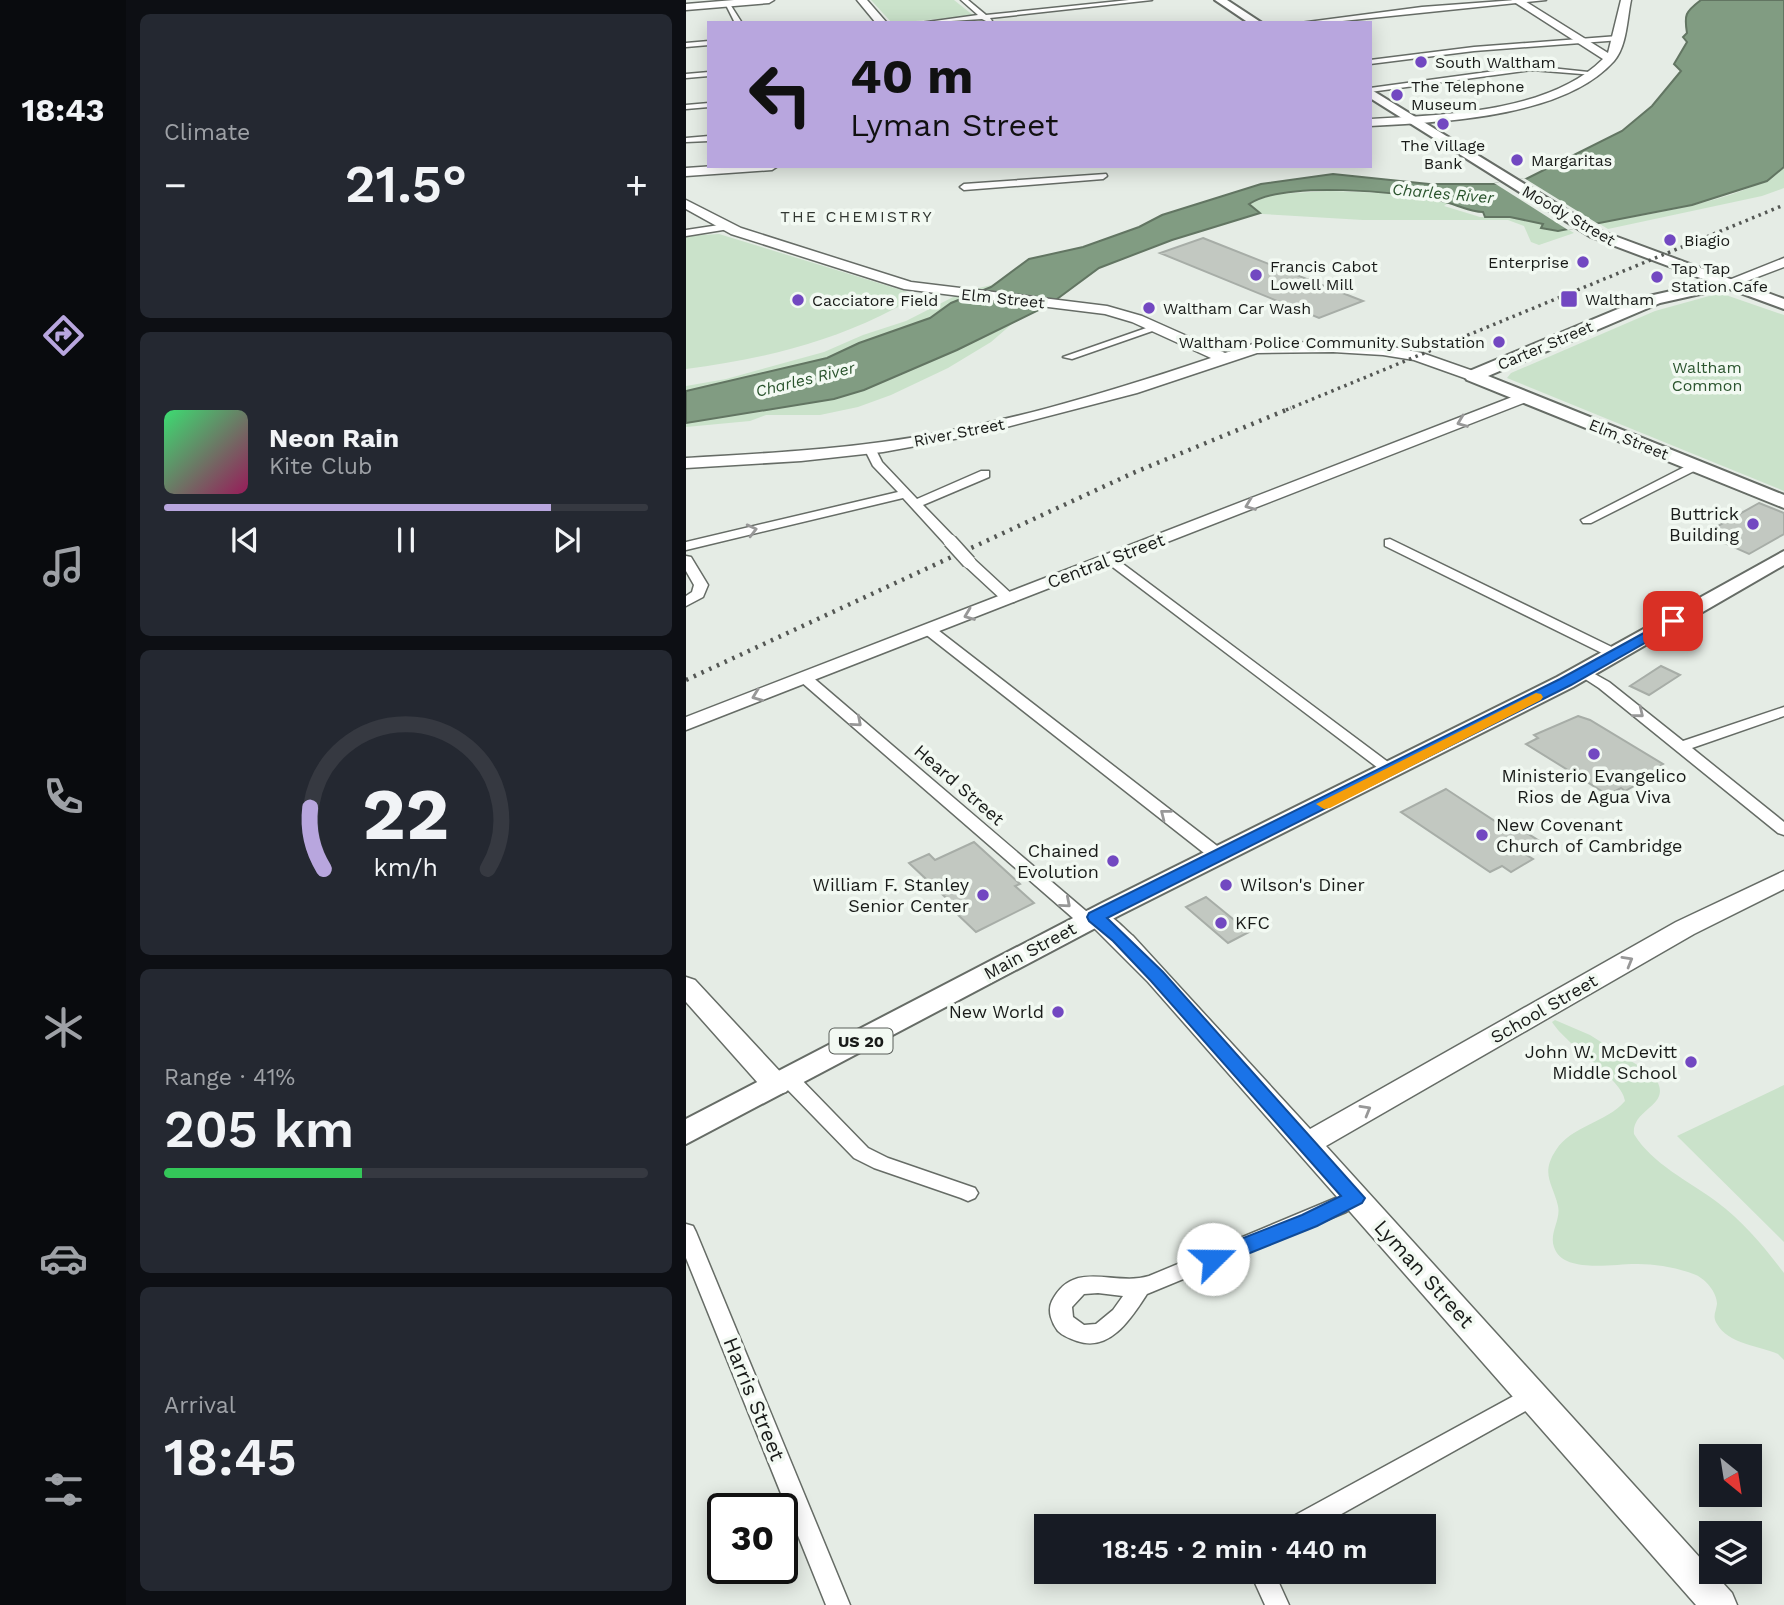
<!DOCTYPE html>
<html lang="en">
<head>
<meta charset="utf-8">
<style>
  :root { --surface:#171b24; --page:#242831; --text:#f1f3f6; --muted:#9ea1a6; --line:#363941; --accent:#b8a6de }
  body { margin:0; font-family:"Work Sans",sans-serif; background:var(--page); color:var(--text); height:100vh; display:flex; flex-direction:column; font-size:26px; white-space:nowrap }
  * { box-sizing:border-box; margin:0 }
  p { font-size:23px; color:var(--muted) }
  .icon { flex:none; width:38px; height:38px; fill:none; stroke:currentColor; stroke-width:2; stroke-linecap:round; stroke-linejoin:round }
  .map { position:relative; flex:1; overflow:hidden }
  .drawer { display:flex; flex-direction:column; gap:14px; padding:14px; background:#0d0f14; width:560px }
  .drawer>* { flex:none }
  .guide { position:absolute; left:21px; top:21px; width:665px; height:147px; border-radius:0px; box-shadow:0 4px 18px #0003; background:#b8a6de; color:#111; overflow:hidden }
  .needle { width:46px; rotate:150deg }
  .controls { position:absolute; left:1013px; top:1444px; display:grid; gap:14px }
  .controls a { display:grid; place-items:center; width:63px; height:63px; border-radius:0px; background:var(--surface); box-shadow:0 4px 18px #0003; font-size:35px }
  .speed { position:absolute; left:21px; top:1493px; display:flex; gap:14px; font-size:35px; font-weight:700; text-align:center }
  .speed>* { display:grid; place-content:center; width:91px; height:91px; border-radius:50%; background:var(--surface); box-shadow:0 4px 18px #0003; line-height:1 }
  .speed .limit { border:4px solid #111; border-radius:10px; background:#fff; color:#111 }
  .pin { position:absolute; display:grid; place-items:center; width:60px; height:60px; color:#fff; margin:-30px; border-radius:14px; box-shadow:0 4px 10px #0006 }
  .me { position:absolute; width:77px; margin:-38px; rotate:68deg; stroke-linejoin:round; filter:drop-shadow(0 0 5px #0008) }
  .turn { display:flex; align-items:center; gap:24px; height:147px; padding:0 28px; font-size:32px }
  .turn .icon { width:91px; height:91px; stroke-width:2.5 }
  .turn b { display:block; font-size:49px; line-height:60px }
  .big { font-size:52px; font-weight:600; line-height:1.1 }
  .drawer .card { flex:1; display:flex; flex-direction:column; justify-content:center; gap:10px; min-width:0; padding:0 24px; border-radius:10px; background:var(--page) }
  .drawer .dial { align-items:center; gap:0 }
  .dial svg { height:182px; overflow:visible; fill:none; stroke:var(--line); stroke-width:7; stroke-linecap:round; text-anchor:middle }
  .dial text { fill:var(--text); stroke:none }
  .song { display:flex; align-items:center; gap:21px }
  .cover { width:84px; height:84px; border-radius:10px; background:linear-gradient(135deg,hsl(140 70% 55%),hsl(330 70% 35%)) }
  .played { height:7px; border-radius:4px; background:linear-gradient(90deg,var(--accent) 80%,var(--line) 80%) }
  .keys { display:flex; justify-content:space-around; direction:ltr }
  .heat { display:flex; justify-content:space-between; align-items:center; font-size:38px; direction:ltr }
  .charge { height:10px; border-radius:5px; background:linear-gradient(90deg,#34c759 41%,var(--line) 0) }
  .trip { position:absolute; left:348px; top:1514px; width:402px; height:70px; border-radius:0px; background:var(--surface); box-shadow:0 4px 18px #0003; font-weight:600; line-height:70px; text-align:center }
  main { display:flex; flex:1; min-height:0 }
  .tabs { display:flex; flex-direction:column; width:126px; justify-content:space-around; align-items:center; background:#090b0e; color:var(--muted) }
  .tabs .icon { width:49px; height:49px }
  .tabs .on { color:var(--accent) }
  .tabs b { font-size:32px; color:var(--text) }
  .map>svg:first-child { display:block }
  .green { fill:#cae2ca }
  .water { fill:#819c82; stroke:#627562; stroke-width:2 }
  .pier { fill:#e5ece5 }
  .building { fill:#c2c8c1; stroke:#a7ada7; stroke-width:2 }
  .lines { fill:none; stroke-linecap:round; stroke-linejoin:round }
  .street-casing { stroke:#666c66; stroke-width:3 }
  .secondary-casing { stroke:#666c66; stroke-width:3 }
  .primary-casing { stroke:#666c66; stroke-width:4 }
  .street { fill:#fff; fill-rule:evenodd }
  .secondary { fill:#fff; fill-rule:evenodd }
  .primary { fill:#fff; fill-rule:evenodd }
  .rail-far1 { stroke:#545754; stroke-width:3.5; stroke-dasharray:2.5 4.5; stroke-linecap:butt }
  .rail { stroke:#545754; stroke-width:4.5; stroke-dasharray:2.5 6; stroke-linecap:butt }
  .street-bridge-casing { stroke:#666c66; stroke-width:16; stroke-linecap:butt }
  .street-bridge { stroke:#fff; stroke-width:13 }
  .oneway { stroke:#989898 }
  .route { fill:#1a73e8; stroke:#114b97; stroke-width:2 }
  .slow { fill:#f59e0b }
  .poi-dot { fill:#7248c1; stroke:#f2f9f2; stroke-width:2.5 }
  .labels { text-anchor:middle; stroke-width:7; stroke-linejoin:round; paint-order:stroke }
  .far-poi-label { font-size:16px; fill:#191b19; stroke:#f2f9f2; text-anchor:start }
  .far-water-label { font-size:16px; font-style:italic; fill:#2a542d; stroke:#f2f9f2 }
  .far-street-label { font-size:16px; fill:#191b19; stroke:#f2f9f2 }
  .far-neighbourhood-label { font-size:16px; letter-spacing:2px; fill:#323732; stroke:#f2f9f2 }
  .far-park-label { font-size:16px; fill:#2c552f; stroke:#f2f9f2 }
  .shield { fill:#f2f9f2; stroke:#5a5e5a; stroke-width:2 }
  .shield-label { font-size:16px; font-weight:bold; fill:#191b19 }
  .poi-label { font-size:18px; fill:#191b19; stroke:#f2f9f2; text-anchor:end }
  .street-label { font-size:18px; fill:#191b19; stroke:#f2f9f2 }
  .near-street-label { font-size:21px; fill:#191b19; stroke:#f2f9f2 }
</style>
</head>
<body>
<main>
<nav class="tabs">
<b>18:43</b>
<svg class="icon on" aria-label="directions" viewBox="0 0 24 24"><path d="M12 3l9 9-9 9-9-9zM9 14v-3h6M13 9l2 2-2 2"/></svg>
<svg class="icon" aria-label="music" viewBox="0 0 24 24"><path d="M9 18V5l10-2v13"/><circle cx="6" cy="18" r="3"/><circle cx="16" cy="16" r="3"/></svg>
<svg class="icon" aria-label="phone" viewBox="0 0 24 24"><path d="M5 4h4l2 5-3 2q2 4 5 5l2-3 5 2v4C11 20 4 13 5 4z"/></svg>
<svg class="icon" aria-label="climate" viewBox="0 0 24 24"><path d="M12 3v18M4 7l16 10M4 17L20 7"/></svg>
<svg class="icon" aria-label="car" viewBox="0 0 24 24"><path d="M5 17H2v-5l4-1 3-4h7l3 4 3 1v5h-3M9 17h6M6 11h13"/><circle cx="7" cy="17" r="2"/><circle cx="17" cy="17" r="2"/></svg>
<svg class="icon" aria-label="filters" viewBox="0 0 24 24"><path d="M4 7h16M4 17h16"/><circle cx="9" cy="7" r="2"/><circle cx="15" cy="17" r="2"/></svg>
</nav>
<section class="drawer">
<div class="card"><p>Climate</p>
<div class="heat"><a>−</a><b class="big">21.5°</b><a>+</a></div>
</div>
<div class="card">
<div class="song"><i class="cover"></i><div><b>Neon Rain</b><p>Kite Club</p></div></div>
<div class="played"></div>
<div class="keys"><svg class="icon" aria-label="previous" viewBox="0 0 24 24"><path d="M18 5L8 12l10 7zM5 5v14"/></svg><svg class="icon" aria-label="pause" viewBox="0 0 24 24"><path d="M8 5v14M16 5v14"/></svg><svg class="icon" aria-label="next" viewBox="0 0 24 24"><path d="M6 5l10 7-10 7zM19 5v14"/></svg></div>
</div>
<div class="card dial"><svg viewBox="0 0 100 80">
<path d="M14 69A42 42 0 1 1 86 69"/>
<path d="M14 69A42 42 0 0 1 8 42" stroke="#b8a6de"/>
<text x="50" y="56" font-size="32" font-weight="700">22</text>
<text x="50" y="72" font-size="11">km/h</text>
</svg></div>
<div class="card"><p>Range · 41%</p><b class="big">205 km</b><div class="charge"></div></div>
<div class="card"><p>Arrival</p><b class="big">18:45</b></div>
</section>
<div class="map">
<svg width="1098" height="1605" viewBox="0 0 1098 1605">
  <rect width="100%" height="100%" fill="#e5ece5"/>
  <path class="green" d="M185,0H268L288,16L206,23Z
    M1098,167V188L1076,196L922,229L912,223C960,215 1064,200 1098,167Z
    M644,191L700,193L757,202L762,203L758,206L794,217L831,218L856,223V228L872,231L880,228L888,233L853,245L845,242L838,226L822,220H677L576,214L562,204L588,194Z
    M33,234L222,292L228,298C217,305 205,310 194,316C132,346 68,360 0,369V236Z
    M309,284L265,303L244,318L173,343L141,358L0,391V386L40,379L138,352L177,335L220,321L277,292Z
    M1034,293L1098,315V491L821,378L825,373L969,311Z
    M352,310L327,323L305,342L262,368L205,395L172,407L134,415H80L64,421L0,427V423L163,395L271,350Z
    M869,1020L904,1035L967,1075C991,1106 945,1107 948,1134C966,1164 1003,1181 1031,1202C1057,1221 1079,1248 1098,1273V1360L1092,1354C1074,1346 1042,1344 1031,1324C1026,1316 1030,1312 1031,1304C1031,1292 1019,1279 1010,1275C993,1268 970,1264 952,1264C930,1263 877,1275 868,1247C863,1233 875,1220 872,1206C867,1184 854,1174 870,1150C885,1126 920,1123 939,1101C937,1079 881,1046 866,1022Z
    M1098,1085V1242L991,1136Z"/>
  <path class="water" d="M1015,0H1098V167L1081,181L1006,205L872,231L855,228L857,224L824,217H799L797,212C784,212 769,204 756,201C713,192 600,180 563,204L574,213L486,240L413,268L363,305L271,350L178,390L148,399L0,423V391L141,358L173,343L244,318L265,303L305,287L343,259L397,247L453,227L476,215L575,184L647,174L743,184H808L840,179L936,131L966,106L995,71L988,64L1001,42L997,37L1001,33C998,15 999,12 1015,0Z"/>
  <path class="pier" d="M838,178L914,225L882,230L808,183Z"/>
  <path class="building" d="M517,238L641,287L677,301L633,318L474,253Z
    M1073,503L1098,513V534L1063,554L1018,534Z
    M975,666L994,675L963,695L944,686Z
    M892,716L904,720L977,764L967,770L971,773L939,791L935,788L922,795L840,744L852,738L848,735Z
    M760,789L818,827L825,823L855,842L837,853L847,859L825,872L816,866L804,872L715,812Z
    M288,842L334,884L329,886L348,903L290,932L270,913L274,911L223,863L243,854L249,860Z
    M520,897L563,932L542,943L500,907Z"/>
  <g class="lines">
    <g class="street-casing">
      <path id="street" d="M275,0H282L300,15L443,0H466L304,18L306,21L304,23L296,19L234,23L292,15Z
        M830,0H860L637,23H614L736,7Z
        M42,1L56,23H49L39,3Z
        M932,36L935,40L788,51L684,64V60L788,47Z
        M23,41V45L0,47V43Z
        M846,66L912,73L908,75L846,70L684,92V88Z
        M23,72V76L0,78V74Z
        M23,103V107L0,109V105Z
        M23,136V141L0,142V138Z
        M420,174L421,176L417,179L278,190L274,187L278,184Z
        M40,224L43,225V229L0,236V230Z
        M466,326L475,328L386,359L377,357Z
        M184,444L188,446L196,462L231,499L295,471H303V477L237,505L269,538V544H259L217,498L0,550V542L212,492L187,466L178,448Z
        M1008,462L1014,466L1012,469L905,523H897L895,520Z
        M704,539L934,651L936,654L929,658L924,657L699,546V540Z
        M425,555L710,768L713,771L710,774H700L420,562V556Z
        M0,556L5,557L22,585L17,597L0,606V596L6,592L8,585L0,571Z
        M283,558L288,559L328,596L330,599L328,602H318L278,565L276,562Z
        M243,626L248,627L539,852L541,856L539,860H527L238,633L236,630Z
        M898,668L923,682L997,741L1098,707V716L1006,748L1098,822V835L1092,833L913,688L893,675L891,672Z
        M119,674L124,675L407,917L410,921L407,925H395L114,681L112,678L114,675Z
        M103,1072L110,1074L182,1148L202,1158L289,1188L292,1193L289,1198L282,1201L275,1198L188,1168L168,1158L96,1084L94,1079L96,1074Z
        M669,1190L676,1192L679,1198L676,1204L660,1212L461,1294C446,1317 424,1353 391,1341C385,1339 377,1336 372,1331C366,1323 361,1311 366,1301C388,1258 428,1287 463,1276ZM412,1293L437,1296L427,1310L410,1324L398,1325L387,1317L386,1307L398,1294Z
        M0,1224L7,1226L10,1232L164,1605H140L0,1258Z
        M846,1386L854,1389L857,1396L854,1403L634,1526H600L604,1518Z
        M564,1572H588L603,1605H579Z"/>
    </g>
    <g class="secondary-casing">
      <path id="secondary" d="M48,0H88L83,3L0,10V4Z
        M171,0H181L201,23H190Z
        M825,0H837L922,53L935,0H945C941,19 941,46 928,61C877,118 756,122 684,126V119C756,115 863,113 917,59Z
        M29,166H92L86,170L0,176V168Z
        M0,200L55,228L225,282L421,306L456,316L539,353L570,343L647,342L697,345L736,353L793,373L795,376L787,381L728,360L697,355L647,352L571,353L451,393L290,435L197,452L115,461L0,468V458C65,454 131,451 196,442C308,427 418,394 525,358L446,322L419,314L218,289L45,234L0,209Z
        M1098,258V267L1045,287H1035L1033,284Z
        M839,392L847,397L845,400L0,730V717Z
        M1098,871V889L1008,934L640,1146L1046,1593L1051,1605H1010L462,982L397,917L400,911C420,906 433,924 447,936L624,1129L990,922Z
        M0,977L9,980L100,1078L104,1085L100,1092L90,1095L80,1092L0,1002Z"/>
    </g>
    <g class="primary-casing">
      <path id="primary" d="M529,0H541L576,23H563Z
        M684,89L915,231L1098,299V309L1041,288L974,303L802,376L1098,495V508L781,380L778,376L781,372L963,296L1025,282L905,237L684,98Z
        M1098,551V565L887,687L434,915L0,1144V1119L416,903L871,677Z"/>
    </g>
    <use href="#street" class="street"/>
    <use href="#secondary" class="secondary"/>
    <use href="#primary" class="primary"/>
    <path class="rail-far1" d="M600,410L1098,205"/>
    <path class="rail" d="M0,680L447,473L605,408"/>
    <g class="street-bridge-casing">
      <path id="street-bridge" d="M264,541L283,562"/>
    </g>
    <use href="#street-bridge" class="street-bridge"/>
  </g>
  <defs><path id="oneway-chevron" d="M-2-3.5L2.5 0L-2 3.5" fill="none" stroke-width="1.6" stroke-linecap="round" stroke-linejoin="round" transform="scale(1.75)"/></defs>
  <g class="oneway">
    <use href="#oneway-chevron" transform="translate(776 422) rotate(159)"/>
    <use href="#oneway-chevron" transform="translate(564 505) rotate(159)"/>
    <use href="#oneway-chevron" transform="translate(66 530) rotate(-14)"/>
    <use href="#oneway-chevron" transform="translate(283 615) rotate(159)"/>
    <use href="#oneway-chevron" transform="translate(71 696) rotate(159)"/>
    <use href="#oneway-chevron" transform="translate(953 713) rotate(39)"/>
    <use href="#oneway-chevron" transform="translate(171 722) rotate(41)"/>
    <use href="#oneway-chevron" transform="translate(479 814) rotate(-142)"/>
    <use href="#oneway-chevron" transform="translate(380 903) rotate(41)"/>
    <use href="#oneway-chevron" transform="translate(942 961) rotate(-30)"/>
    <use href="#oneway-chevron" transform="translate(680 1110) rotate(-30)"/>
  </g>
  <path class="route" d="M987,617L994,621L992,624L885,685L421,918L477,972L679,1198L676,1203L631,1226L534,1265L527,1267L519,1265L516,1259L519,1253L616,1215L655,1196L465,981L427,941L403,921L401,917L403,913L874,679Z"/>
  <path class="slow" d="M850,693L855,694L857,697L855,700L644,808L638,809L630,804Z"/>
  <g class="poi-dot">
    <circle cx="735" cy="62" r="7"/>
    <circle cx="711" cy="95" r="7"/>
    <circle cx="757" cy="124" r="7"/>
    <circle cx="831" cy="160" r="7"/>
    <circle cx="984" cy="240" r="7"/>
    <circle cx="897" cy="262" r="7"/>
    <circle cx="570" cy="275" r="7"/>
    <circle cx="971" cy="277" r="7"/>
    <rect x="874" y="290" width="18" height="18" rx="3.5"/>
    <circle cx="112" cy="300" r="7"/>
    <circle cx="463" cy="308" r="7"/>
    <circle cx="813" cy="342" r="7"/>
    <circle cx="1067" cy="524" r="7"/>
    <circle cx="908" cy="754" r="7"/>
    <circle cx="796" cy="835" r="7"/>
    <circle cx="427" cy="861" r="7"/>
    <circle cx="540" cy="885" r="7"/>
    <circle cx="297" cy="895" r="7"/>
    <circle cx="535" cy="923" r="7"/>
    <circle cx="372" cy="1012" r="7"/>
    <circle cx="1005" cy="1062" r="7"/>
  </g>
  <g class="labels">
    <g class="far-poi-label">
      <text x="749" y="68">South Waltham</text>
      <text x="725" y="92">The Telephone<tspan x="725" dy="18">Museum</tspan></text>
      <text x="757" y="151" text-anchor="middle">The Village<tspan x="757" dy="18">Bank</tspan></text>
      <text x="845" y="166">Margaritas</text>
      <text x="998" y="246">Biagio</text>
      <text x="883" y="268" text-anchor="end">Enterprise</text>
      <text x="584" y="272">Francis Cabot<tspan x="584" dy="18">Lowell Mill</tspan></text>
      <text x="985" y="274">Tap Tap<tspan x="985" dy="18">Station Cafe</tspan></text>
      <text x="899" y="305">Waltham</text>
      <text x="126" y="306">Cacciatore Field</text>
      <text x="477" y="314">Waltham Car Wash</text>
      <text x="799" y="348" text-anchor="end">Waltham Police Community Substation</text>
    </g>
    <g class="far-water-label">
      <text transform="translate(757 193) rotate(5)" y="6">Charles River</text>
      <text transform="translate(119 379) rotate(-14)" y="6">Charles River</text>
    </g>
    <g class="far-street-label">
      <text transform="translate(883 215) rotate(30)" y="6">Moody Street</text>
      <text transform="translate(317 298) rotate(6)" y="6">Elm Street</text>
      <text transform="translate(859 345) rotate(-23)" y="6">Carter Street</text>
      <text transform="translate(273 432) rotate(-11)" y="6">River Street</text>
      <text transform="translate(943 439) rotate(22)" y="6">Elm Street</text>
    </g>
    <g class="far-neighbourhood-label">
      <text x="171" y="222">THE CHEMISTRY</text>
    </g>
    <g class="far-park-label">
      <text x="1021" y="373">Waltham<tspan x="1021" dy="18">Common</tspan></text>
    </g>
    <rect class="shield" x="143.5" y="1028.5" width="63" height="25" rx="5"/>
    <g class="shield-label">
      <text x="175" y="1047">US 20</text>
    </g>
    <g class="poi-label">
      <text x="1053" y="520">Buttrick<tspan x="1053" dy="21">Building</tspan></text>
      <text x="908" y="782" text-anchor="middle">Ministerio Evangelico<tspan x="908" dy="21">Rios de Agua Viva</tspan></text>
      <text x="810" y="831" text-anchor="start">New Covenant<tspan x="810" dy="21">Church of Cambridge</tspan></text>
      <text x="413" y="857">Chained<tspan x="413" dy="21">Evolution</tspan></text>
      <text x="283" y="891">William F. Stanley<tspan x="283" dy="21">Senior Center</tspan></text>
      <text x="554" y="891" text-anchor="start">Wilson's Diner</text>
      <text x="549" y="929" text-anchor="start">KFC</text>
      <text x="358" y="1018">New World</text>
      <text x="991" y="1058">John W. McDevitt<tspan x="991" dy="21">Middle School</tspan></text>
    </g>
    <g class="street-label">
      <text transform="translate(420 561) rotate(-21)" y="6">Central Street</text>
      <text transform="translate(273 785) rotate(41)" y="6">Heard Street</text>
      <text transform="translate(344 951) rotate(-28)" y="6">Main Street</text>
      <text transform="translate(858 1009) rotate(-30)" y="6">School Street</text>
    </g>
    <g class="near-street-label">
      <text transform="translate(738 1274) rotate(48)" y="7">Lyman Street</text>
      <text transform="translate(68 1399) rotate(68)" y="7">Harris Street</text>
    </g>
  </g>
</svg>
<div class="controls">
<a><svg class="needle" viewBox="-14 -14 28 28"><path d="M0-13l5 13h-10z" fill="#e53935"/><path d="M0 13l5-13h-10z" fill="#9ea1a6"/></svg></a>
<a><svg class="icon" aria-label="layers" viewBox="0 0 24 24"><path d="M12 4l9 5-9 5-9-5zM3 14l9 5 9-5"/></svg></a>
</div>
<div class="speed"><div class="limit">30</div></div>
<div class="pin" style="left:987px;top:621px;background:#d93025"><svg class="icon" aria-label="arrive" viewBox="0 0 24 24"><path d="M6 21V4h12l-3 4 3 4H6"/></svg></div>
<svg class="me" style="left:527px;top:1259px" viewBox="-20 -20 40 40"><circle r="19" fill="#fff"/><path d="M0-13L10 11 0 6-10 11z" fill="#1a73e8"/></svg>
<div class="trip">18:45 · 2 min · 440 m</div>
<div class="guide">
<div class="turn"><svg class="icon" aria-label="left" viewBox="0 0 24 24"><path d="M17 20v-9H6M10 6l-5 5 5 5"/></svg><div><b>40 m</b>Lyman Street</div></div>
</div>
</div>
</main>
</body>
</html>
